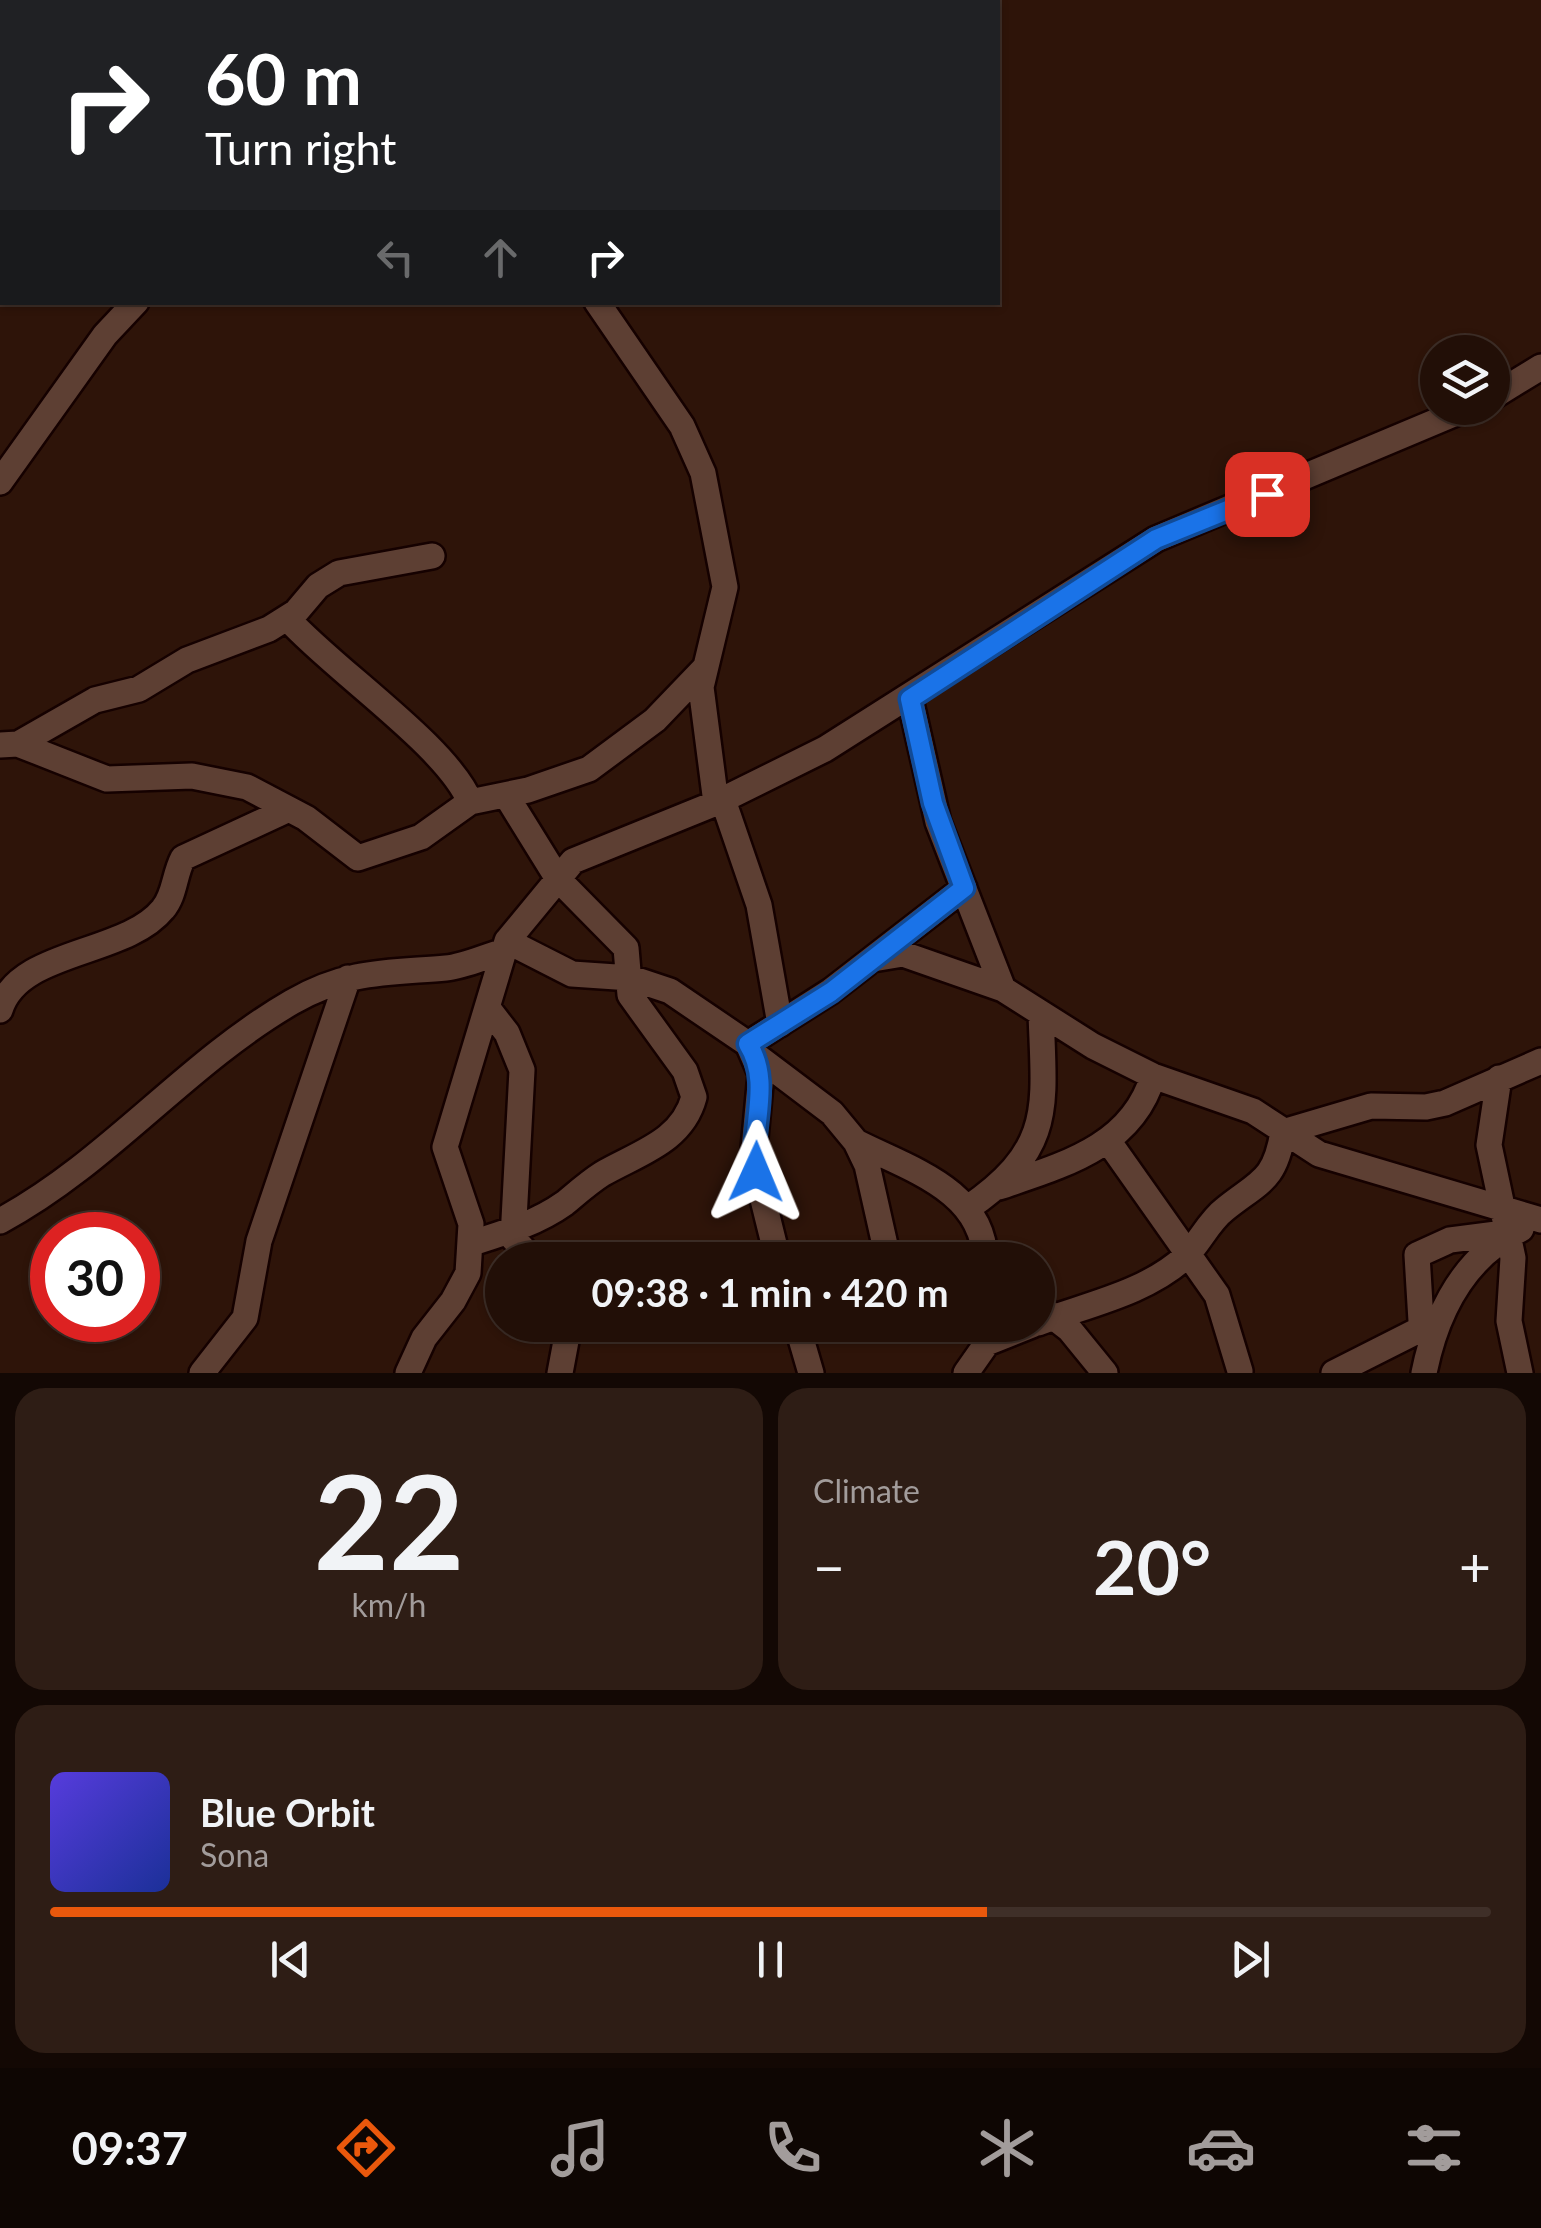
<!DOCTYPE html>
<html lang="en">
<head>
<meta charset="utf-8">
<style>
  :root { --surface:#220f07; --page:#2e1d15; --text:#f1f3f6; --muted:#a29c9b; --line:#3f2f28; --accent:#ea580c }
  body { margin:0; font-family:Lato,sans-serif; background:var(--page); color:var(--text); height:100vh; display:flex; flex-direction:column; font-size:38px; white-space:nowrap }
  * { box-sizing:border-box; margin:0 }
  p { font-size:32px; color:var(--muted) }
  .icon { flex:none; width:55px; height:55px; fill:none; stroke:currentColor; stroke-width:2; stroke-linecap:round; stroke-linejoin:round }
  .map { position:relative; height:1373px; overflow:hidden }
  .drawer { display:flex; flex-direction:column; gap:15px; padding:15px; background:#130804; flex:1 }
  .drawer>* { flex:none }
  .hud { position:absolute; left:0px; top:0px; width:1000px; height:305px; box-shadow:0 2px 8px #0004,0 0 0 2px var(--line); background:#202124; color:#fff; overflow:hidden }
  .controls { position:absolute; left:1420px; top:335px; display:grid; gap:20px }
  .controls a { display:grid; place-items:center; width:90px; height:90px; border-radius:50%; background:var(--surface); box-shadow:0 2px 8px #0004,0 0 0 2px var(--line); font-size:50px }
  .speed { position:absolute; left:30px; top:1212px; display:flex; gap:20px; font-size:50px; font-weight:700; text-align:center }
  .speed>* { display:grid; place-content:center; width:130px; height:130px; border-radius:50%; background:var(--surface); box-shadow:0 2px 8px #0004,0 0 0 2px var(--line); line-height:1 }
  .speed .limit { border:15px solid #d22; background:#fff; color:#111 }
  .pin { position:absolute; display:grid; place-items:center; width:85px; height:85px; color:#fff; margin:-42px; border-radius:20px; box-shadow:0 5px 15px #0006 }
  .me { position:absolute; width:110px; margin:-55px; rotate:1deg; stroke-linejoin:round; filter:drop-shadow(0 0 8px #0008) }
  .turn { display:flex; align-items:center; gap:35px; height:210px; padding:0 40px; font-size:45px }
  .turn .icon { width:130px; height:130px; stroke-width:2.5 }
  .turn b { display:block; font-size:70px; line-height:85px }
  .lanes { display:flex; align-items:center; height:95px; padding:0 40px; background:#0003; justify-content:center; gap:50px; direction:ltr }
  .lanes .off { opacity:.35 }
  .big { font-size:75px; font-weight:700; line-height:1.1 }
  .drawer .widget { flex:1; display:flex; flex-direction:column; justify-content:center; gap:15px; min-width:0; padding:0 35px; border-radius:30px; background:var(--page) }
  .drawer .dial { align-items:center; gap:0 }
  .dial b { font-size:130px; line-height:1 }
  .song { display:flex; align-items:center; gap:30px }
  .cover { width:120px; height:120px; border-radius:15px; background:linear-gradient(135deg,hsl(250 70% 55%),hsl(230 70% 35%)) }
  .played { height:10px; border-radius:5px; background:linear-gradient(90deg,var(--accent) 65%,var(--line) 65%) }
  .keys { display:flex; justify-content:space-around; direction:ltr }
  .heat { display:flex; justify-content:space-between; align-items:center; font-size:55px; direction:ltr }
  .drawer .tiles { flex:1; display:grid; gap:15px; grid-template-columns:1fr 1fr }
  .widget:last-child { grid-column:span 2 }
  .trip { position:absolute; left:485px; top:1242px; width:570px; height:100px; border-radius:50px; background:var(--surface); box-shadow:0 2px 8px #0004,0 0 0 2px var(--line); font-weight:700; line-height:100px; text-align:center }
  .dock { display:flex; height:160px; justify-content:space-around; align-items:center; background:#0e0603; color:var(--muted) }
  .dock .icon { width:70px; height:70px }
  .dock .selected { color:var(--accent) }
  .dock b { font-size:45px; color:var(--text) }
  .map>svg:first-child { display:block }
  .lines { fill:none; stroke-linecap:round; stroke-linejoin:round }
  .minor-casing { stroke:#150100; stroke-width:30 }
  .minor { stroke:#5d3f33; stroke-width:25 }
  .route-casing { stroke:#114b97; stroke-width:25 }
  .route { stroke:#1a73e8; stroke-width:18 }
</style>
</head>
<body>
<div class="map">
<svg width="1541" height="1373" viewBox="0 0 1541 1373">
  <rect width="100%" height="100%" fill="#2e1409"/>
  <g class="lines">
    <g class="minor-casing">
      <path id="minor" d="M542,0V2
        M391,2L392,0
        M597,302L682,426L703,473L725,587L701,687L716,803
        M1492,397L1541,367
        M0,482L105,335L136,302
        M288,619C334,670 448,747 470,802
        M910,699L938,822L1003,989
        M18,744L107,779L192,776L247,787L306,818L358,858L421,837L470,802L528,790L589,769L655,720L703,670
        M0,745L18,744L95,700L139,689L187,660L269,629L296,612L318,586L339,573L432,556
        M723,800L759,905L780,1024
        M507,941L572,974L631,978L670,991L748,1044L761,1074L753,1159L778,1260
        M873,959L903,954L1003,989L1093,1046L1153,1076L1253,1111L1319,1154L1541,1220
        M0,1010C18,949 125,956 163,909C175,895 174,875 183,858L287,810
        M490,1011L507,1033L522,1070L513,1238L533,1260
        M748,1044L831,991L964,888
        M754,1054L832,1113L856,1142L867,1165L885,1245L879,1260
        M1499,1078L1489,1145L1513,1258L1509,1321L1520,1373
        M856,1142C909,1169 984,1190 985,1260
        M1109,1142L1217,1295L1240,1371
        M999,1187C1063,1165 1132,1147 1153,1076
        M968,1208C1055,1148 1044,1107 1041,1013
        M0,1221C108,1163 185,1064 292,1002C348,970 386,973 446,968C465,966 486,956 505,951
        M472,1243C504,1233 537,1223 565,1203C577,1193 588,1183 602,1174C638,1153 682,1142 694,1097L685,1071L630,995L626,948L558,879L506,795
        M1043,1309L1070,1330L1105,1373
        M1038,1323C1086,1305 1147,1293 1186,1256C1200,1242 1209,1221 1225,1209C1260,1181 1275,1181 1283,1132L1371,1106L1426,1107L1445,1103L1541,1061
        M797,1325L811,1373
        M1431,1342L1421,1321L1417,1255L1450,1240L1512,1232
        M202,1373L245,1318L259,1241L348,978
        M408,1373L424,1338L453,1301L468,1273L471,1224L445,1147L507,941L573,861L716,803L825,749L1156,539L1468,408
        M560,1373L569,1325
        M966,1373L987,1343L1032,1325
        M1334,1373L1423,1328
        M1424,1373C1436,1313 1464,1257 1521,1229"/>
    </g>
    <use href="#minor" class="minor"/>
  </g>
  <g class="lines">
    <g class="route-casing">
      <path id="route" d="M756,1172C749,1128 773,1084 748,1044L831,992L964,888L933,803L910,699L1156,539L1267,494"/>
    </g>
    <use href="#route" class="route"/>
  </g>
</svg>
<div class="controls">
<a><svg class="icon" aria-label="layers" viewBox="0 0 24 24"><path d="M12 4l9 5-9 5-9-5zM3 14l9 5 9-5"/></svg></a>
</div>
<div class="speed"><div class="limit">30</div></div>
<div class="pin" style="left:1267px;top:494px;background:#d93025"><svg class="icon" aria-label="arrive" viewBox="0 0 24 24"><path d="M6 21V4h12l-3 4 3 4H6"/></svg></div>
<svg class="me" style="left:756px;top:1172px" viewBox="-20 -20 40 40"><path d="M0-17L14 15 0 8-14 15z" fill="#1a73e8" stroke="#fff" stroke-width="4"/></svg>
<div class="trip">09:38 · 1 min · 420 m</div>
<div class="hud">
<div class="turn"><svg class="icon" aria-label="right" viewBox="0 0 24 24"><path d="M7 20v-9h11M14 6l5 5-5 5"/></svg><div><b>60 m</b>Turn right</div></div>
<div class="lanes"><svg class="icon off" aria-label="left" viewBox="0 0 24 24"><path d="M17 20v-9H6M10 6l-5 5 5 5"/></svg><svg class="icon off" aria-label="ahead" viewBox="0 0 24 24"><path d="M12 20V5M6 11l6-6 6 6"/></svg><svg class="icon" aria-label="right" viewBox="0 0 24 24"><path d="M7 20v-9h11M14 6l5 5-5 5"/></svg></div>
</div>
</div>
<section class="drawer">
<div class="tiles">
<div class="widget dial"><b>22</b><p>km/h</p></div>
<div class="widget"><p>Climate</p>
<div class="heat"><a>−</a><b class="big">20°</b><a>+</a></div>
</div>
<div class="widget">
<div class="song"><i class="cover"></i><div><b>Blue Orbit</b><p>Sona</p></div></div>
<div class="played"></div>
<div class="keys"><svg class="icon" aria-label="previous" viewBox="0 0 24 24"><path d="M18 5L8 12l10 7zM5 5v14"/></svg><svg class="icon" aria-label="pause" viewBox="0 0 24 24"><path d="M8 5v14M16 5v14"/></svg><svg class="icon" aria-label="next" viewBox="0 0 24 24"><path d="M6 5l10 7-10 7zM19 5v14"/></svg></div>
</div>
</div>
</section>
<nav class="dock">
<b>09:37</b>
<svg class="icon selected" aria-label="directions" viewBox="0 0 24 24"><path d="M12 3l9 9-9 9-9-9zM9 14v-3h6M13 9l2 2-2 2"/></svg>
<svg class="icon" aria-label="music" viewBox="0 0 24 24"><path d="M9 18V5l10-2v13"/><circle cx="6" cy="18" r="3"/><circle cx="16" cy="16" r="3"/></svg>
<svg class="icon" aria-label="phone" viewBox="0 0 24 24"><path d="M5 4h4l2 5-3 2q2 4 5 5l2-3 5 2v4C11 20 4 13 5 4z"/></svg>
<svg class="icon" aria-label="climate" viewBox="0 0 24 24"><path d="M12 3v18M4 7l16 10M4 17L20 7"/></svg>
<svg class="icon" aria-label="car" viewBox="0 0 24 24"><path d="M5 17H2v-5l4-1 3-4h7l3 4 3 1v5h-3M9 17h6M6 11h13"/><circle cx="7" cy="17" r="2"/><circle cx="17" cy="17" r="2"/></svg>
<svg class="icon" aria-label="filters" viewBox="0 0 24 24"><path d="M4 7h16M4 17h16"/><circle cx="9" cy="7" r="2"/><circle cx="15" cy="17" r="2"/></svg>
</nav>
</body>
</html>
